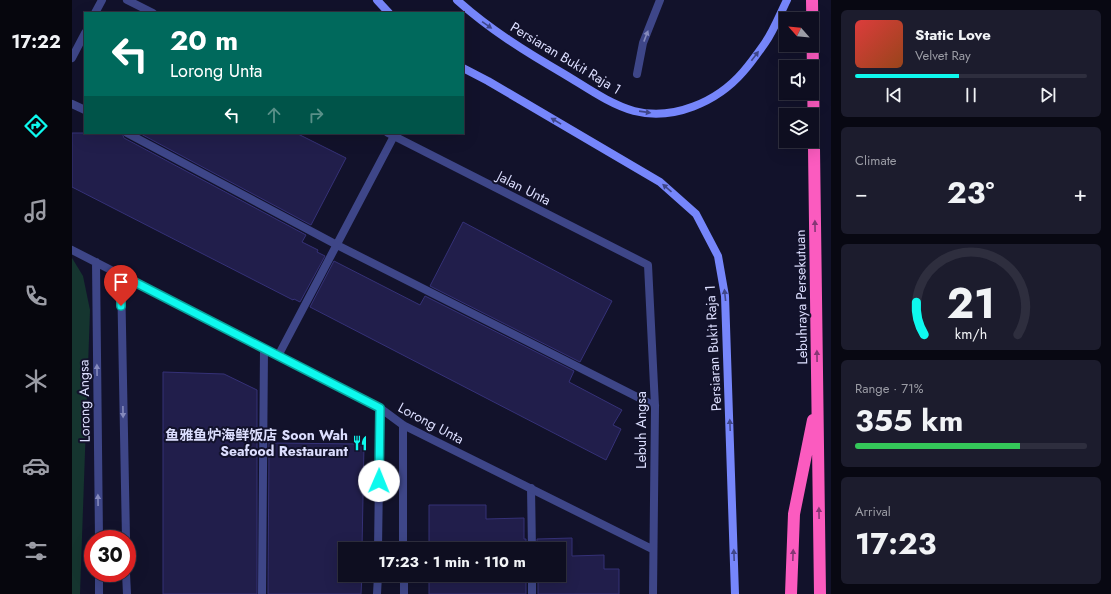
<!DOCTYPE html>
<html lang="en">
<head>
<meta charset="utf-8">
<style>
  :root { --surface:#0e0e20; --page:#1c1c2d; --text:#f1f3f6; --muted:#9b9ca5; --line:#2e2e3e; --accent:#0ef9ee }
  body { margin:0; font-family:Jost,"Noto Sans SC",sans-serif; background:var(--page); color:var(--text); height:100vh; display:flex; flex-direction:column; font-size:15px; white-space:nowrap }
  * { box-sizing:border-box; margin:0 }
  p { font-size:13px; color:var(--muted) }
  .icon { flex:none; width:22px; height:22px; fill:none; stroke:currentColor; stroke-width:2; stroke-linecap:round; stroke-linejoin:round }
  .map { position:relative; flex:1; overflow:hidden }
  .sheet { display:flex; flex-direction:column; gap:10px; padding:10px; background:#080812; width:280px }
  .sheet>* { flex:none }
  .guide { position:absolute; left:12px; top:12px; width:380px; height:122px; border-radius:0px; box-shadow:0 4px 16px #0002,0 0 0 1px var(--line); background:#00695c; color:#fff; overflow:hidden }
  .needle { width:26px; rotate:297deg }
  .tools { position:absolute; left:707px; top:12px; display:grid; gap:8px }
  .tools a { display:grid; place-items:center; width:40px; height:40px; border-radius:0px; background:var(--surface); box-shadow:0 4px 16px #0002,0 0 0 1px var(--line); font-size:20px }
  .speed { position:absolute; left:12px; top:530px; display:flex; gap:8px; font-size:20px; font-weight:700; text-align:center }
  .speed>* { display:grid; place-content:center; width:52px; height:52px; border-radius:50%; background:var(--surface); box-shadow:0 4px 16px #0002,0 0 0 1px var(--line); line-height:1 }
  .speed .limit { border:6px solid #d22; background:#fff; color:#111 }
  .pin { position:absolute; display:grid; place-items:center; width:34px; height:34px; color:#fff; margin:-41px -17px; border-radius:50% 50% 50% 0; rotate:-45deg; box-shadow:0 0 4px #0007 }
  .pin .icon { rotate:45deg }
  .me { position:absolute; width:44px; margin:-22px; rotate:1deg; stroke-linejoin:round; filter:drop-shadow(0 0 3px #0008) }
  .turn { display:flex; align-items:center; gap:14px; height:84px; padding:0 20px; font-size:18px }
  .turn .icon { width:52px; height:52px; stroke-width:2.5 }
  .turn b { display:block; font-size:28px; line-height:34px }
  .lanes { display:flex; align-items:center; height:38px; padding:0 20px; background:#0003; justify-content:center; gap:20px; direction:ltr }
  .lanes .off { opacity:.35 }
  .big { font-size:30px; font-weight:700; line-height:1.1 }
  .sheet .card { flex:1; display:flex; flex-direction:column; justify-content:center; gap:6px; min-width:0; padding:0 14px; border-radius:6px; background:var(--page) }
  .sheet .dial { align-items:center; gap:0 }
  .dial svg { height:104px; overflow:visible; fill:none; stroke:var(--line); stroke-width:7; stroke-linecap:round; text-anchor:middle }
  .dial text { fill:var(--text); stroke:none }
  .song { display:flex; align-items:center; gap:12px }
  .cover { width:48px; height:48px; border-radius:6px; background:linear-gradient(135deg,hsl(0 70% 55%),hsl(20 70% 35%)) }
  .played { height:4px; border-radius:2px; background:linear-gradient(90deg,var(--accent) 45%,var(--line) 45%) }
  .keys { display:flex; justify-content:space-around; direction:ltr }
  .heat { display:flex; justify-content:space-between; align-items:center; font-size:22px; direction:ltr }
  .charge { height:6px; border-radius:3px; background:linear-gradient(90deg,#34c759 71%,var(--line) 0) }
  .trip { position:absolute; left:266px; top:542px; width:228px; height:40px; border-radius:0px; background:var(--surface); box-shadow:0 4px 16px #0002,0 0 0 1px var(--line); font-weight:700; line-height:40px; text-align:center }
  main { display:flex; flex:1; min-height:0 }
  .menu { display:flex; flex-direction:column; width:72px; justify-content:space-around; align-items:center; background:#06060d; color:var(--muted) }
  .menu .icon { width:28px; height:28px }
  .menu .selected { color:var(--accent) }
  .menu b { font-size:18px; color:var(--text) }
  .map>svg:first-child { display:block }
  .green { fill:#15352f }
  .building { fill:#211e4b; stroke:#353177 }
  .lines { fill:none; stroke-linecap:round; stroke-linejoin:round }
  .lane { stroke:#3e4688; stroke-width:8 }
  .street { stroke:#3e4688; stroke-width:8 }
  .secondary { stroke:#7686fb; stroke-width:8 }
  .highway { stroke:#fb5bbf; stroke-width:12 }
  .oneway { fill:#3f4689 }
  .oneway2 { fill:#858abd }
  .oneway3 { fill:#863675 }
  .route-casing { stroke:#09a29b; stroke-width:10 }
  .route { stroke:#0ef9ee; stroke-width:7 }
  .labels { text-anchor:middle; stroke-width:4; stroke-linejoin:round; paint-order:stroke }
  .street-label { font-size:14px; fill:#dcdefe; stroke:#12122b }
  .poi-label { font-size:14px; font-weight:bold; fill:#dcdefe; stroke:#12122b; text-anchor:end }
</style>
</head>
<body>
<main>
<nav class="menu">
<b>17:22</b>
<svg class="icon selected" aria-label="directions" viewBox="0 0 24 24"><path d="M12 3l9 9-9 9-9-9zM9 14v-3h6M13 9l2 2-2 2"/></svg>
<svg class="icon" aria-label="music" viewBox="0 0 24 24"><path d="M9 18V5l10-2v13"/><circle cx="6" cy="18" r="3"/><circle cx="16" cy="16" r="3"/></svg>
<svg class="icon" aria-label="phone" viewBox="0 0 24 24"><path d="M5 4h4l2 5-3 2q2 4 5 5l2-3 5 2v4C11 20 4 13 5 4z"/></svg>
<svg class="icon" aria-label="climate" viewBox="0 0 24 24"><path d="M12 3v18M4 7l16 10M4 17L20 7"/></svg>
<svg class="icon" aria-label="car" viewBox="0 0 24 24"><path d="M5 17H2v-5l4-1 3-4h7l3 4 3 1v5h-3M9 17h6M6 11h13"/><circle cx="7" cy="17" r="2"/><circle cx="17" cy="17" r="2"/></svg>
<svg class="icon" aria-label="filters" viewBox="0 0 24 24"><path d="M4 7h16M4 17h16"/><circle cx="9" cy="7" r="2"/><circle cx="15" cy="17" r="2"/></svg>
</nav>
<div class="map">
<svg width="759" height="594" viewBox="0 0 759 594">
  <rect width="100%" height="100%" fill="#12122b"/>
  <path class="green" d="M0,258L11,276L18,310L8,594H0Z"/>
  <path class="building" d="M0,133H50L52,138L234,235L230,242L246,250L245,252L253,256L228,302L222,299L221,300L0,187Z
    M67,133H224L274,158L239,225Z
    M391,222L540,301L508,362L358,286Z
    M262,261L348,305L353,296L502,371L497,382L550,410L541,425L549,429L534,460L238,307Z
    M91,372L152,374L185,390V594H91Z
    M197,443L292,444L290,549H273V575H290L289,594H196Z
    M357,505H414V519L452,518V539H454V549H357Z
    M500,538V556L532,555V569H547V594H466V575H487V549H465V539Z
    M357,575H454V594H357Z"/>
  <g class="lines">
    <path class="lane" d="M23,13L30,0
      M0,58L13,33
      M565,74L571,43L588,0
      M0,104L13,110
      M55,133L265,245L583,406
      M206,356L322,136
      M459,488L460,549
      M460,575V594
      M190,594L192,349"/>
    <path class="street" d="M55,0L81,13
      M316,133L576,265L583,406L581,594
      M0,250L308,408L331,425L580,549
      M24,262L27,539
      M49,275L54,539
      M331,425V549
      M306,549L308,408
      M27,573V594
      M54,573L55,594
      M332,575V594
      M305,594L306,575"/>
    <path class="secondary" d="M305,0L317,13
      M385,0C417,29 454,52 492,74C514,87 537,104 562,111C601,121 645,102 671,72C679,63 686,53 693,43C702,30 708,14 715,0
      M391,68L416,81L588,182L624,214L646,256L653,296L663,594"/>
    <path class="highway" d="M740,0L748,594
      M719,594L722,514L741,420"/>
  </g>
  <defs><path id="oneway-solid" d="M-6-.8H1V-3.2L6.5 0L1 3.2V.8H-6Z"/></defs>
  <g class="oneway">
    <use href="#oneway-solid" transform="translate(415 25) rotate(35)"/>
    <use href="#oneway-solid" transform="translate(683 56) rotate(-53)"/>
    <use href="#oneway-solid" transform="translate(573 112) rotate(8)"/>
    <use href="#oneway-solid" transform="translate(484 121) rotate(-149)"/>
    <use href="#oneway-solid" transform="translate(595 188) rotate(-139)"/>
    <use href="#oneway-solid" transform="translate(653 295) rotate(-96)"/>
    <use href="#oneway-solid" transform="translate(658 425) rotate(-92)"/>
    <use href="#oneway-solid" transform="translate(662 555) rotate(-92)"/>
  </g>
  <g class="oneway2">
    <use href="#oneway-solid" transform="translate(574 36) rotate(-69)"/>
    <use href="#oneway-solid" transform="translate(25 370) rotate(-91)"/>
    <use href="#oneway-solid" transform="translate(51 412) rotate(89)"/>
    <use href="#oneway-solid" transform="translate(26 500) rotate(-91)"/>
  </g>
  <g class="oneway3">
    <use href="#oneway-solid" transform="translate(743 226) rotate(-91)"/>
    <use href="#oneway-solid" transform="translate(745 356) rotate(-91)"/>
    <use href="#oneway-solid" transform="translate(747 513) rotate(-91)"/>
    <use href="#oneway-solid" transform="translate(721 555) rotate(-88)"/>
  </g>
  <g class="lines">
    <g class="route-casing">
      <path id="route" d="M49,306V275L308,408L307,481"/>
    </g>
    <use href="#route" class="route"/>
  </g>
  <defs>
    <g id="restaurant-bare" transform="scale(1.2)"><path d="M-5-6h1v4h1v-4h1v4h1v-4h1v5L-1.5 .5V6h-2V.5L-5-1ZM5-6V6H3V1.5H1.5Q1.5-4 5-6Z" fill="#0ef9ee" stroke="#12122b" stroke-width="2.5" paint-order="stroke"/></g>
  </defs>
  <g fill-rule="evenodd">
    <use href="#restaurant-bare" x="288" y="443"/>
  </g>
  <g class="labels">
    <g class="street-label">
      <text transform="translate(494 58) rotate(31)" y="5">Persiaran Bukit Raja 1</text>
      <text transform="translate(452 188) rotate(27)" y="5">Jalan Unta</text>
      <text transform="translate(729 297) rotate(-91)" y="5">Lebuhraya Persekutuan</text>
      <text transform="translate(641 348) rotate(-93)" y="5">Persiaran Bukit Raja 1</text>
      <text transform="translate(12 401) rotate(-91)" y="5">Lorong Angsa</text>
      <text transform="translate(359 423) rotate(28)" y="5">Lorong Unta</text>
      <text transform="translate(569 430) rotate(-90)" y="5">Lebuh Angsa</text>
    </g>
    <g class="poi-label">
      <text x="276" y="440">鱼雅鱼炉海鲜饭店 Soon Wah<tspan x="276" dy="16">Seafood Restaurant</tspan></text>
    </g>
  </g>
</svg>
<div class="tools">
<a><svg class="needle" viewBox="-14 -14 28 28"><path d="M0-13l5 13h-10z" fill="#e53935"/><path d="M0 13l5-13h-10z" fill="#9b9ca5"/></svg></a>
<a><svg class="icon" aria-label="sound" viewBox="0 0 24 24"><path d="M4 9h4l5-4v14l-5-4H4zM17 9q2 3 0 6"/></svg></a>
<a><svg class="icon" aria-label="layers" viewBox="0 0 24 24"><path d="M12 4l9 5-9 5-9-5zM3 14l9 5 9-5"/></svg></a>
</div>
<div class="speed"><div class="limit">30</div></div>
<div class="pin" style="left:49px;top:306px;background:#d93025"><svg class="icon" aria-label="arrive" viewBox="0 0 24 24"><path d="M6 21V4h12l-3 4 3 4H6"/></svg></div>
<svg class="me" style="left:307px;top:481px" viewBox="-20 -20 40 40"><circle r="19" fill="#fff"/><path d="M0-13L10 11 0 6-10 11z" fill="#0ef9ee"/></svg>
<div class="trip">17:23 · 1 min · 110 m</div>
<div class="guide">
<div class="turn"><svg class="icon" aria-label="left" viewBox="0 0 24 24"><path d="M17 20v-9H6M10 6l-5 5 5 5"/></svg><div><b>20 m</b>Lorong Unta</div></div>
<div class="lanes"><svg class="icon" aria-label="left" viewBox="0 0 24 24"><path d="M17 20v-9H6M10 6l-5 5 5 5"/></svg><svg class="icon off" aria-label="ahead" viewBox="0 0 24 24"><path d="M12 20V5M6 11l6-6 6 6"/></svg><svg class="icon off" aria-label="right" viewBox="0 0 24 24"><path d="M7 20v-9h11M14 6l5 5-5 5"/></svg></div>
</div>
</div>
<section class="sheet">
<div class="card">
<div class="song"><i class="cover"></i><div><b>Static Love</b><p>Velvet Ray</p></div></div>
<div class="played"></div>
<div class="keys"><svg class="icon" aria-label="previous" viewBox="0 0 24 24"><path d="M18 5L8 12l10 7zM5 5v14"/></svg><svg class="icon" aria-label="pause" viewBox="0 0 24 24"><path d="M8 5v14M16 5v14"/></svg><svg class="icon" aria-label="next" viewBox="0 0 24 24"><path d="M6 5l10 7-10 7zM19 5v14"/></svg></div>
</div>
<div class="card"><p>Climate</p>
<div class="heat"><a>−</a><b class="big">23°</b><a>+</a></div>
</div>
<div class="card dial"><svg viewBox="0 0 100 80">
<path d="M14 69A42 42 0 1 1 86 69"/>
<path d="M14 69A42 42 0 0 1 8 44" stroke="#0ef9ee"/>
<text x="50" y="56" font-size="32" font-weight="700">21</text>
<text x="50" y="72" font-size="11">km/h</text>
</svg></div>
<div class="card"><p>Range · 71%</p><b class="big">355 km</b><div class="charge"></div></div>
<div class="card"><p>Arrival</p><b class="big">17:23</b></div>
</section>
</main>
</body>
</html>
